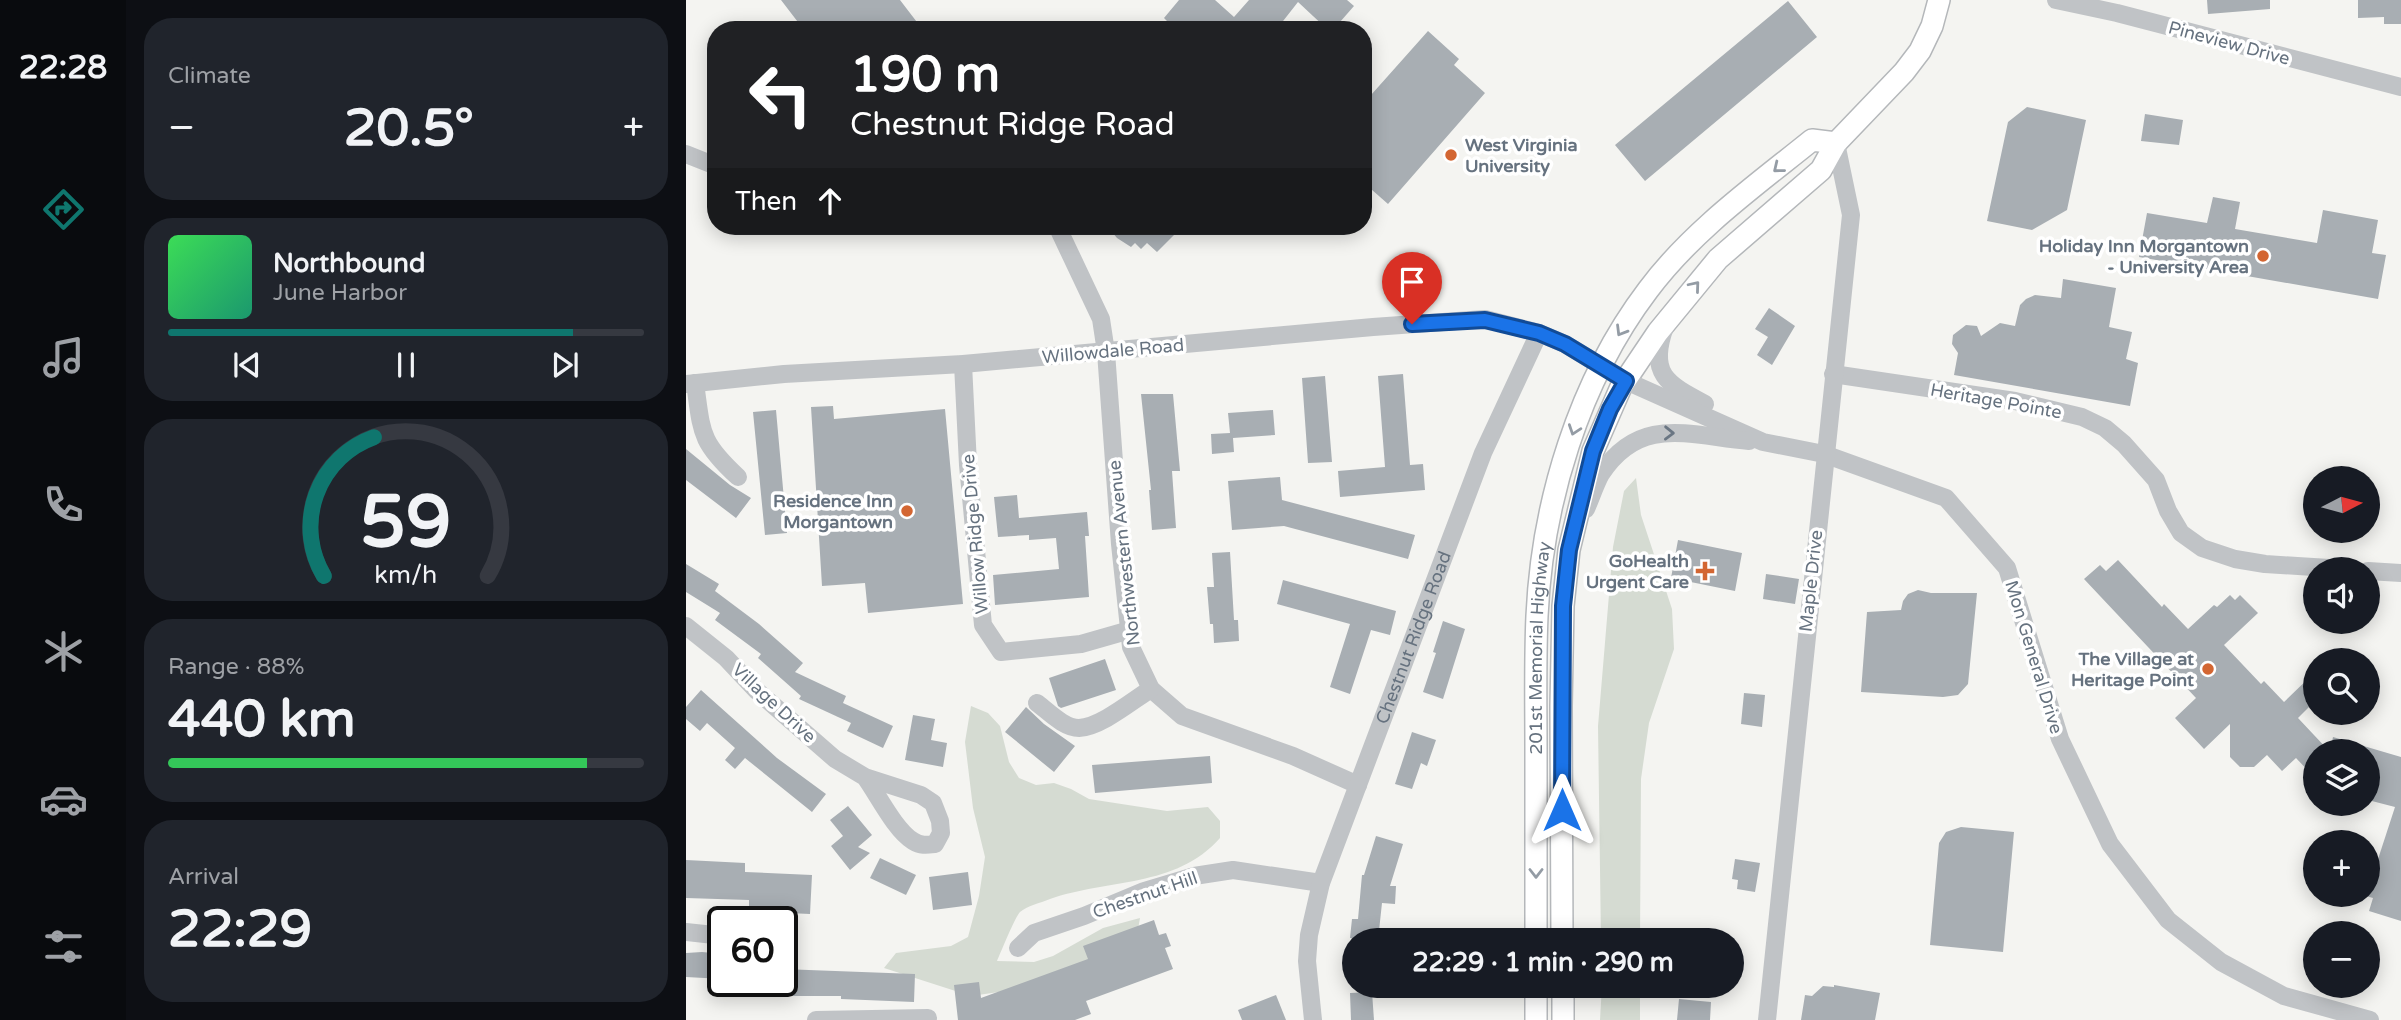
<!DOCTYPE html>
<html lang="en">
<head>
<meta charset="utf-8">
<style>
  :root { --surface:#171b24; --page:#20242c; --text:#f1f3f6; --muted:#9ea1a6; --line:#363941; --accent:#0f766e }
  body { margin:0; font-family:"Varela Round",sans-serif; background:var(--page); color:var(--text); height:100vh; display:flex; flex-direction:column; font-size:26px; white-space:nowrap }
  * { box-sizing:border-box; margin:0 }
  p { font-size:23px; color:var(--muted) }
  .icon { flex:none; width:38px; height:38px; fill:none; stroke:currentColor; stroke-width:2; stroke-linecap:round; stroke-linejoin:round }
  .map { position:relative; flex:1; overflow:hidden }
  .drawer { display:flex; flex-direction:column; gap:18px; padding:18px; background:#0d0f14; width:560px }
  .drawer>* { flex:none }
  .banner { position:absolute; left:21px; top:21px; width:665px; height:214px; border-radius:28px; box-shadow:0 4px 18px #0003; background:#202124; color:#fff; overflow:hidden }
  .needle { width:46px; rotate:84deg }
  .controls { position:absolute; left:1617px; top:466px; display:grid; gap:14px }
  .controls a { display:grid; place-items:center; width:77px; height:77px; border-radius:50%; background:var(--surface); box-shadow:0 4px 18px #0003; font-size:35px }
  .speed { position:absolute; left:21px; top:906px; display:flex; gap:14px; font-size:35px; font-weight:700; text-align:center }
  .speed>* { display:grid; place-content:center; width:91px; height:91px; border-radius:50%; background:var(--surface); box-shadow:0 4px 18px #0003; line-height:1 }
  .speed .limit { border:4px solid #111; border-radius:10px; background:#fff; color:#111 }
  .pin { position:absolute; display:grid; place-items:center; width:60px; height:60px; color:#fff; margin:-72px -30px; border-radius:50% 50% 50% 0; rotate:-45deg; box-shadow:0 0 7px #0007 }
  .pin .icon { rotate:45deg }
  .me { position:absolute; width:77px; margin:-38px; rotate:0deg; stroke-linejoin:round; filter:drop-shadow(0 0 5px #0008) }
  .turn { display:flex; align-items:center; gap:24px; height:147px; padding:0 28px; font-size:32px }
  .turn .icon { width:91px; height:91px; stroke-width:2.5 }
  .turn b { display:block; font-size:49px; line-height:60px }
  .then { display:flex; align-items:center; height:66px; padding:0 28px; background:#0003; gap:14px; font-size:26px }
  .big { font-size:52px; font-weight:700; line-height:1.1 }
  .drawer .widget { flex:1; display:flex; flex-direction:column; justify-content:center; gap:10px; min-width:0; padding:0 24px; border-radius:28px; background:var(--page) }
  .drawer .dial { align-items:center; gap:0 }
  .dial svg { height:182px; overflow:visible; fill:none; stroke:var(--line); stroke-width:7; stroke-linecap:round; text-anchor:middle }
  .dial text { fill:var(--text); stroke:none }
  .song { display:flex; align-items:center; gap:21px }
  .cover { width:84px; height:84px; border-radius:10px; background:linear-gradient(135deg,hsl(130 70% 55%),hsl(160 70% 35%)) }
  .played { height:7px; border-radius:4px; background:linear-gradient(90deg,var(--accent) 85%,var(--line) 85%) }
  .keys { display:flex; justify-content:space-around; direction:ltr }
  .heat { display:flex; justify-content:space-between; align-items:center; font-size:38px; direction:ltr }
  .charge { height:10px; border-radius:5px; background:linear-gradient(90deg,#34c759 88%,var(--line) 0) }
  .trip { position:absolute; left:656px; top:928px; width:402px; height:70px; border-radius:35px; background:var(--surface); box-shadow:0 4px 18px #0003; font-weight:700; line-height:70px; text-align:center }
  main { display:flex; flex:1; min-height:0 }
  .tabs { display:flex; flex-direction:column; width:126px; justify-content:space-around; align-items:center; background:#090b0e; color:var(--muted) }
  .tabs .icon { width:49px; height:49px }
  .tabs .selected { color:var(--accent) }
  .tabs b { font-size:32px; color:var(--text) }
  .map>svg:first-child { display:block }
  .green { fill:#d5dbd2 }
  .building { fill:#a8aeb3 }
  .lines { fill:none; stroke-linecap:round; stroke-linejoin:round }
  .major-casing { stroke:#b4b7ba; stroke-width:24 }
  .minor { stroke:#c0c3c6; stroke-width:18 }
  .major { stroke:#fff; stroke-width:21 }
  .oneway { stroke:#949ca5 }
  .oneway2 { stroke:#6a7683 }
  .route-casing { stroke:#114b97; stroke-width:18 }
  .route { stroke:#1a73e8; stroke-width:12 }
  .poi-dot { fill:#d36632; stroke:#fff; stroke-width:2.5 }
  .labels { text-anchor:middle; stroke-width:7; stroke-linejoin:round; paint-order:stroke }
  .street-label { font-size:18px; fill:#66727f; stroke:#fff }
  .poi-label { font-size:18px; font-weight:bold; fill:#66727f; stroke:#fff; text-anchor:end }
</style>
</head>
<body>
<main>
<nav class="tabs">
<b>22:28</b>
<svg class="icon selected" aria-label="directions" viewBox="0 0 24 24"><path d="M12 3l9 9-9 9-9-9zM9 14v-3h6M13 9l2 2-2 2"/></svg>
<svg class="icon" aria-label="music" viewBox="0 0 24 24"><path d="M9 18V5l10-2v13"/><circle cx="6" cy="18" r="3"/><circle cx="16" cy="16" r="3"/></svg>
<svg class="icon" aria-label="phone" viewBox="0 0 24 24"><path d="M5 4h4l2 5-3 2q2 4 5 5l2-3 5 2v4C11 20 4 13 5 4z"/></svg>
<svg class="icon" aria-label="climate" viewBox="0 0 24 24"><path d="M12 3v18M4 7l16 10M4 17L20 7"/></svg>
<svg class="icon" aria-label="car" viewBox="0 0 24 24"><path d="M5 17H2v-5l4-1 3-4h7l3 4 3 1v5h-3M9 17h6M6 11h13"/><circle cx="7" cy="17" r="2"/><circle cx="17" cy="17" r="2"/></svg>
<svg class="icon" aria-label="filters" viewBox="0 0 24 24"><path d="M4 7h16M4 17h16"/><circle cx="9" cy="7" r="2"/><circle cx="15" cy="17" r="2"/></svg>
</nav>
<section class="drawer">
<div class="widget"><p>Climate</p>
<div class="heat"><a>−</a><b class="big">20.5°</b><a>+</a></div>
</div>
<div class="widget">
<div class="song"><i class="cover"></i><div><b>Northbound</b><p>June Harbor</p></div></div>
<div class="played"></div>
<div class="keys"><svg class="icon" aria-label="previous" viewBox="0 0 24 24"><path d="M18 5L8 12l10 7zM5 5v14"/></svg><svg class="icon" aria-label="pause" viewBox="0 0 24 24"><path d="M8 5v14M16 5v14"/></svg><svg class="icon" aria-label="next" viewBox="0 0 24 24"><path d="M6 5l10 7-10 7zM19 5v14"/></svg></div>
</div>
<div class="widget dial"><svg viewBox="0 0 100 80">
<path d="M14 69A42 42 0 1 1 86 69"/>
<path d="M14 69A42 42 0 0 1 36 8" stroke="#0f766e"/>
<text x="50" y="56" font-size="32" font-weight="700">59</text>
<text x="50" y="72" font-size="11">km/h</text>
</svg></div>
<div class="widget"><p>Range · 88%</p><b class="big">440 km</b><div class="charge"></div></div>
<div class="widget"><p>Arrival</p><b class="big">22:29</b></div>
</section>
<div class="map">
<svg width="1715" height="1020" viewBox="0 0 1715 1020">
  <rect width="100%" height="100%" fill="#f4f4f1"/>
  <path class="green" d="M950,478L955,515L986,609L988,649L963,723L955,779L954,940H915L912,726L927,547L938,491Z
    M285,706L302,713L314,726L323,762L333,778L350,785L368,783L385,789L403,799L481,811L522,807L534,821V838C490,888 421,879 364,899C354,903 341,906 334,912C329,917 315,952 311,961L348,962L367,956L417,928L454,918L451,935L436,946L327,990L285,996L198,968L210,953L265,946L282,937L293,896L299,857L287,808L279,742Z
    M916,985H954V1020H914Z"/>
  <path class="building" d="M95,0H214L237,30H118Z
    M493,0H529L548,17L563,0H661L668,6L647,30H642L612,2L590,30H490L478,18Z
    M1521,0H1584V9L1522,14Z
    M1672,0H1715V24H1698V17L1672,18Z
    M1102,1L1131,37L959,181L929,145Z
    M742,31L773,59L768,65L799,93L702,204L677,182V104Z
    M1341,107L1400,120L1381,210L1346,230L1301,221L1322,122Z
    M1459,114L1497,120L1493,145L1455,141Z
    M1527,197L1554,202L1549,229L1631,243L1637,210L1692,220L1686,253L1700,255L1692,299L1453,257L1461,213L1521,223Z
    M421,226H497L471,252L461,243L455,249L449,243L445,247L431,238Z
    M1377,279L1430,288L1423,327L1446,332L1440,359L1452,363L1444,406L1268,375L1272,353L1266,344L1267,335L1280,325L1291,326L1295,336L1314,323L1329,326L1334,305L1340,299L1349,295L1375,298Z
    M1083,308L1109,326L1086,365L1071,355L1082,337L1069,329Z
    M717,374L724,465L737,464L739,490L654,497L652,471L699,467L692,376Z
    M639,376L646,462L622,463L616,378Z
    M455,394H487L494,471H486L490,528L466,530L463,490H465Z
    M147,406L148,419L259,409L277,604L182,613L179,583L136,586L125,407Z
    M90,410L101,533L79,535L67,412Z
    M587,410L589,435L547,438L548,452L526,454L525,434L544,433L542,413Z
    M0,449L44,485L65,498L50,518L0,480Z
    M594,477L596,500L729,535L722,559L598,526L546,530L542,481Z
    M331,495L333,518L401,512L403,536H399L403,597L309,605L307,575L373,569L370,538L343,540V535L312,537L308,497Z
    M992,540L1056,553L1049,591L985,578Z
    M544,552L548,620H552L553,641L528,643L527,624H524L521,587H528L526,553Z
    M1432,560L1476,607L1478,604L1502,629L1528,605L1531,607L1544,595L1549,600L1554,595L1572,613L1538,645L1575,684L1578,681L1598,702L1629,672V701L1612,718L1643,751H1629V778L1610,758L1596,771L1581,755L1568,767H1554L1544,757V724L1518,749L1489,718L1510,698L1398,579L1414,565L1420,571Z
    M0,564L33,584L29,591L73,624L117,663L109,672L160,696L157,703L207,726L197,748L161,731L165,723L113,699L115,696L72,658L75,654L29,620L34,613L0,592Z
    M1080,574L1113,579L1109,604L1077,599Z
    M597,580L710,611L704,635L685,630L664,694L644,687L664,624L591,604Z
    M1232,590L1245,593H1291L1282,684L1272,695L1257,697L1175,692L1181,612L1215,610L1217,601L1222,594Z
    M757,621L779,629L757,699L737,692L750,653L747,652Z
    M419,659L430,690L375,708L372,706L363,678Z
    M15,690L91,758L140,794L126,812L59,758L49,769L39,760L49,748L21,723L14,731L0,719V707Z
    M1058,693L1079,695L1076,727L1055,724Z
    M340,707L358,724L389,746L368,772L319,732Z
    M227,715L249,719L245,740L261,743L257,767L219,760Z
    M726,732L750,740L741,766L735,763L726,789L709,784Z
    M1647,737L1715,757V921L1683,911L1687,898L1680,896L1709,807L1682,800V751H1644Z
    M524,756L526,783L409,793L406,765Z
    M162,806L186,835L172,847L184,853L164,870L145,846L157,836L144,820Z
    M1275,827L1328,832L1317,952L1244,945L1253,843L1260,832Z
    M690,836L717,844L704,886H710L709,904L696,903L692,940L664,938L666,919H672L676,875H678Z
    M194,858L230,875L220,895L184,878Z
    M1049,859L1074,863L1069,892L1051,889L1052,880L1046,879Z
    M0,860L59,863V872L126,875L124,914L63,911V900L0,898Z
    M282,872L286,905L247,910L243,877Z
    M468,920L473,935L480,933L485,946L479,948L487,969L400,1001L405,1014L389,1020H272L268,985L293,982L295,998L402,959L397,946Z
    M16,952L37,954V979L0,977V953Z
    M96,969L229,974L228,1002L155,999V996H93Z
    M38,982H68L67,995L37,993Z
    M1148,985L1194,993L1189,1020H1115L1119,995L1126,996L1137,986L1148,987Z
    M686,992L688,1020H665L664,993Z
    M590,995L600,1020H556L552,1010Z
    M993,999L1025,1002L1024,1020H991Z"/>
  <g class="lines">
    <g class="major-casing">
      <g id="major">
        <path id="s2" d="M850,940C850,876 850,813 850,749C850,705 849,661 851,616C856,503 893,381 962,290C1006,231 1069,186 1126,140L1150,143"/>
        <path d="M876,940L875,706L877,606L883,550L907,451L935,387L972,332L1032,259L1135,170L1150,143L1218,72L1234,51L1246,26L1253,0"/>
        <path d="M877,985V1020"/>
        <path d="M850,1020V985"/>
      </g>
    </g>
    <g class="minor">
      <path d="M1370,0L1431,13L1715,87"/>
      <path d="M0,154L30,166"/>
      <path d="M371,226L415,319L420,352L434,544L445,647L465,689L496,716L607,756L672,785"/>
      <path d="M979,327C962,374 981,384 1019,404"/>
      <path d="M277,364L282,465L297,625L315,652L395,644L444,630"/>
      <path d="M1147,374L1329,401L1396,417L1419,428L1438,444L1470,480L1482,511L1495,533L1516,548L1549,559L1579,564L1659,569"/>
      <path d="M9,383C16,432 13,441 52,477"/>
      <path d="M0,384L98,374L277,364L687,327L799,319L853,333L879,344L940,381L1077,442L1138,454L1260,498L1321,568L1374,739L1424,844L1482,920L1535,962L1598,996L1684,1020"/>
      <path d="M900,509C905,498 909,485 915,474C954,414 1004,436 1063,441"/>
      <path d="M1682,571L1715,573"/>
      <path d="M0,626L40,658L71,691L149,759L179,777L235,795L247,803L254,821L255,833L249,844C241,845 235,846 227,841C209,830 192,795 179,777"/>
      <path d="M351,703C363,712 378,728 393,728C415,727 447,700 465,689"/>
      <path d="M0,932L37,936"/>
      <path d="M96,943L103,944"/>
      <path d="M332,948L348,933L398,916L458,891L508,876L547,870L635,883"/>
      <path d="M130,1020L242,1018"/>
      <path id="s1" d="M627,1020L621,961L623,935L635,883L797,453L853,333"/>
      <path d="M1081,1020L1165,215L1150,143"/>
    </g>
    <use href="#major" class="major"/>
  </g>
  <defs><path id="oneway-chevron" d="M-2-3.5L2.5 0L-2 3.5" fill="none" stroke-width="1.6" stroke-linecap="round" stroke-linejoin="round" transform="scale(1.75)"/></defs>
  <g class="oneway">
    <use href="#oneway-chevron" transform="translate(1092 168) rotate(141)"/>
    <use href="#oneway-chevron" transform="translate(1009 286) rotate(-50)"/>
    <use href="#oneway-chevron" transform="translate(935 331) rotate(121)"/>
    <use href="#oneway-chevron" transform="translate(888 430) rotate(109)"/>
    <use href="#oneway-chevron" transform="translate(850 873) rotate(90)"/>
  </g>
  <use class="oneway2" href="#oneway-chevron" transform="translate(983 433) rotate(1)"/>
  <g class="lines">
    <g class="route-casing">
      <path id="route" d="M726,324L799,320L853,333L879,344L940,381L924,409L907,451L883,550L877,606L876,810"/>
    </g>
    <use href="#route" class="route"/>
  </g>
  <g class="poi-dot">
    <circle cx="765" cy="155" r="7"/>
    <circle cx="1577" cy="256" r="7"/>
    <circle cx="221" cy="511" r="7"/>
    <path d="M1015.5 560.5h7v7h7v7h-7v7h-7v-7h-7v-7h7z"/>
    <circle cx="1522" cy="669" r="7"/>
  </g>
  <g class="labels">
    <g class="street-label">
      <text transform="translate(1543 43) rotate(15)" y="6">Pineview Drive</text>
      <text transform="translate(427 351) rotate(-5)" y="6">Willowdale Road</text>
      <text transform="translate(1310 401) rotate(10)" y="6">Heritage Pointe</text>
      <text transform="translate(289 534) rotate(-95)" y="6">Willow Ridge Drive</text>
      <text transform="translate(438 553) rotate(-96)" y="6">Northwestern Avenue</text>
      <text transform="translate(1125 581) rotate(-84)" y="6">Maple Drive</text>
      <text dy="6" stroke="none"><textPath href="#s1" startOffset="401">Chestnut Ridge Road</textPath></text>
      <text dy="6" stroke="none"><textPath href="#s2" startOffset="292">201st Memorial Highway</textPath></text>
      <text transform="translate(1348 657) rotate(73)" y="6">Mon General Drive</text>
      <text transform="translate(88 703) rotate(43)" y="6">Village Drive</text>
      <text transform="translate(459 895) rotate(-19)" y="6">Chestnut Hill</text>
    </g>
    <g class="poi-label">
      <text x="779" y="151" text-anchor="start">West Virginia<tspan x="779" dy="21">University</tspan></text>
      <text x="1563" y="252">Holiday Inn Morgantown<tspan x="1563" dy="21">- University Area</tspan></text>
      <text x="207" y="507">Residence Inn<tspan x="207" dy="21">Morgantown</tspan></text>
      <text x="1003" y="567">GoHealth<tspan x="1003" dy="21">Urgent Care</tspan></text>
      <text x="1508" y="665">The Village at<tspan x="1508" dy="21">Heritage Point</tspan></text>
    </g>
  </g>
</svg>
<div class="controls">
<a><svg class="needle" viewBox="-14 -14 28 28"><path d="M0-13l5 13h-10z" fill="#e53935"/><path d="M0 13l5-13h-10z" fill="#9ea1a6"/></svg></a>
<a><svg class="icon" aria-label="sound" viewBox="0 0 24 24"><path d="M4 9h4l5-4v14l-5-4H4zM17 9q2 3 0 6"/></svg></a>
<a><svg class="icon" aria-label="search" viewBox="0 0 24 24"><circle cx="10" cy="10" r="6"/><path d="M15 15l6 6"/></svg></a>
<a><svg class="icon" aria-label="layers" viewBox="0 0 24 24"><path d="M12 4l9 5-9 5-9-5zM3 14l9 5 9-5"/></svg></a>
<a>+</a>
<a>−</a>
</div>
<div class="speed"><div class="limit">60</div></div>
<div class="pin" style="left:726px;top:324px;background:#d93025"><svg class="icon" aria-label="arrive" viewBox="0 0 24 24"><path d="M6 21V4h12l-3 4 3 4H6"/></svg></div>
<svg class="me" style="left:876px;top:810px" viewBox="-20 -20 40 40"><path d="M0-17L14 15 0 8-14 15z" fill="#1a73e8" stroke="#fff" stroke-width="4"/></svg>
<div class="trip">22:29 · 1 min · 290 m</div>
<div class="banner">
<div class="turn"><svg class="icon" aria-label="left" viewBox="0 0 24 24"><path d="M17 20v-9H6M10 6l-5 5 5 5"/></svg><div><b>190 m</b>Chestnut Ridge Road</div></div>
<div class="then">Then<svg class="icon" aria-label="ahead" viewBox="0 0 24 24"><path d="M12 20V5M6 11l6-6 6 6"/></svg></div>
</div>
</div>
</main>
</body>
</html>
